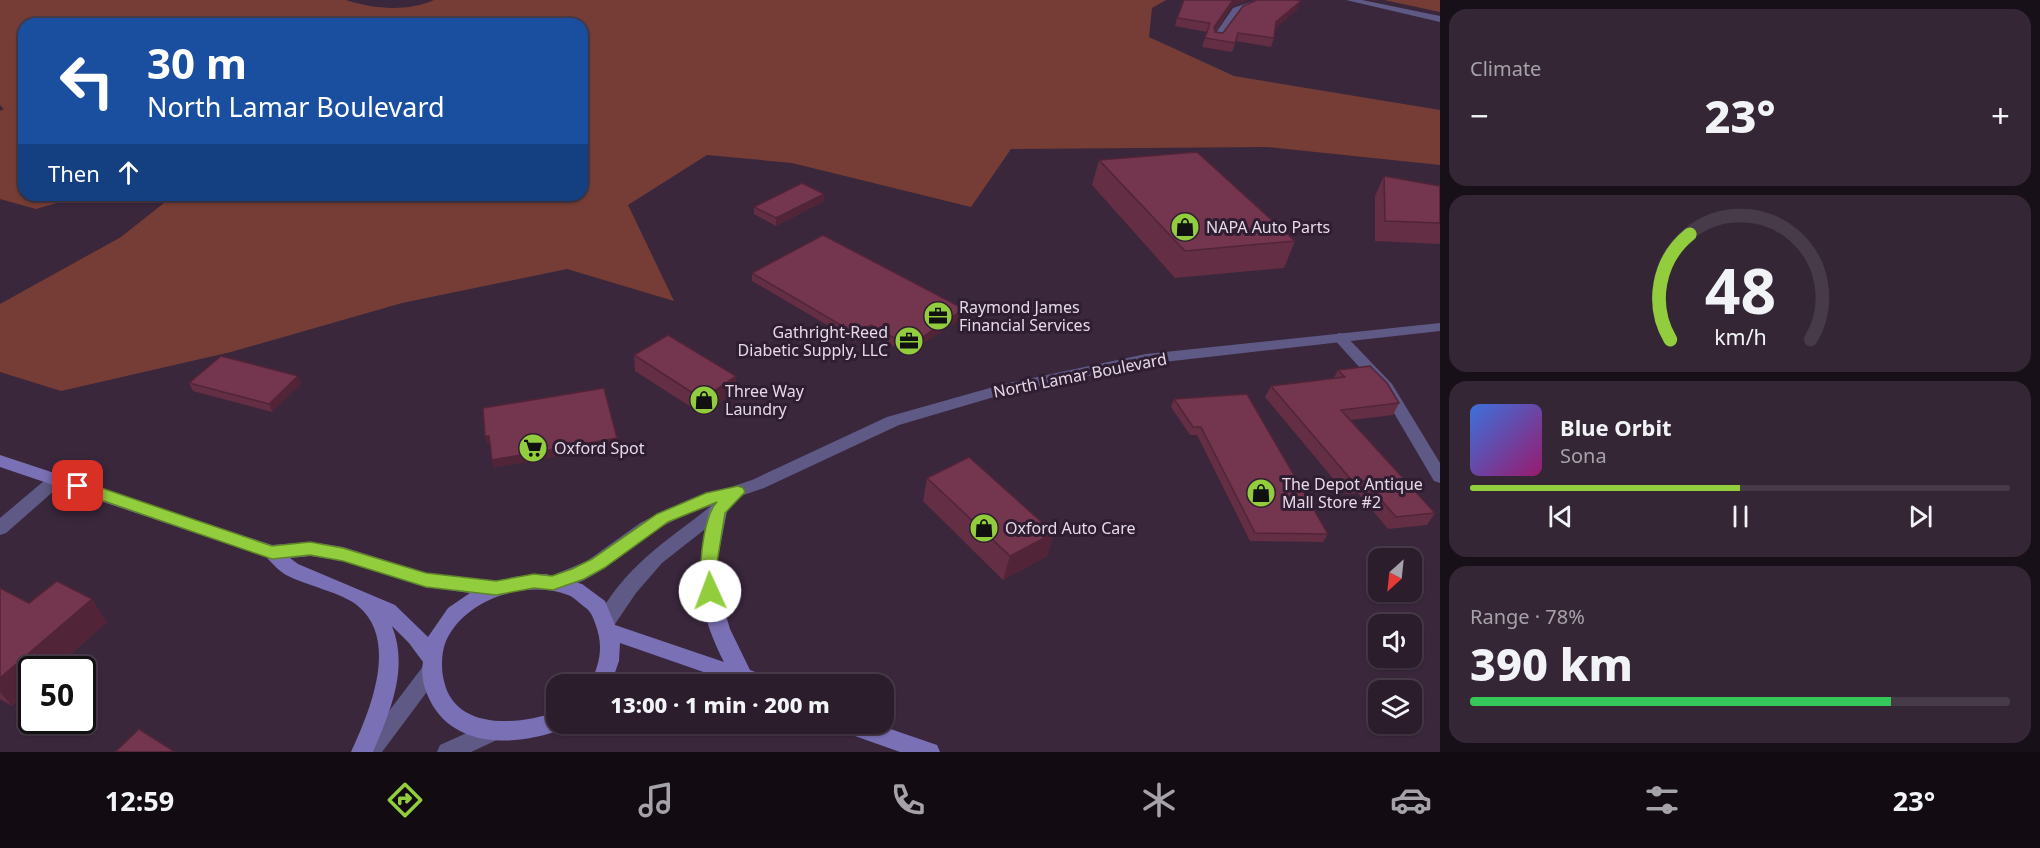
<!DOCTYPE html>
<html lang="en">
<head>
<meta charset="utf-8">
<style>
  :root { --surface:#2c1d2d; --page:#342635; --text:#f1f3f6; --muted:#a6a2aa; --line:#483b49; --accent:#92cd3e }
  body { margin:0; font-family:"Noto Sans",sans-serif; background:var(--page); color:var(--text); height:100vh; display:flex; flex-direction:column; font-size:22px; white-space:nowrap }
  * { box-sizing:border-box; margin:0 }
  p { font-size:20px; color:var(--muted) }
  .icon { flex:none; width:33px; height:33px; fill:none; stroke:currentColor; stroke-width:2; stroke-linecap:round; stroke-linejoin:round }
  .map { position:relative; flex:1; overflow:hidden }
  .drawer { display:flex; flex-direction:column; gap:9px; padding:9px; background:#181019; width:600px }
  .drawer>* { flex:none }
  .banner { position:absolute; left:18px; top:18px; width:570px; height:183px; border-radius:18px; box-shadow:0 2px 4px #0004,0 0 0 2px var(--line); background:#1a4fa0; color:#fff; overflow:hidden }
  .needle { width:39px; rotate:207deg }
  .tools { position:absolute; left:1368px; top:548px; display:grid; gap:12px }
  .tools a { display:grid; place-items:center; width:54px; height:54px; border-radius:12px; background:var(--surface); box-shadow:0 2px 4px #0004,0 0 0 2px var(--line); font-size:30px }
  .speed { position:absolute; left:18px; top:656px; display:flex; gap:12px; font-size:30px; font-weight:700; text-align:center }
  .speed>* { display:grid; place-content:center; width:78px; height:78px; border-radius:50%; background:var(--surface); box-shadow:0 2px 4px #0004,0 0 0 2px var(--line); line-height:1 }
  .speed .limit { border:3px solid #111; border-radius:9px; background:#fff; color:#111 }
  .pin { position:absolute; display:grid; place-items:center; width:51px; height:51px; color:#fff; margin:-26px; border-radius:12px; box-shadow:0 3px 9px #0006 }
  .me { position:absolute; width:66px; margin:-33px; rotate:358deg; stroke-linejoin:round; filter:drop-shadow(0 0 4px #0008) }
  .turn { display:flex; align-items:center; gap:21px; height:126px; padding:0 30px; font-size:27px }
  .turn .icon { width:78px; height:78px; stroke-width:2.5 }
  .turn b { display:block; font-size:42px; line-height:51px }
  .then { display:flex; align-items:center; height:57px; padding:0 30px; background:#0003; gap:12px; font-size:22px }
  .big { font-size:45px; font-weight:800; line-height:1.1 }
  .drawer .widget { flex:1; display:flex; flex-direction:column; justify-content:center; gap:9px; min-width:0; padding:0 21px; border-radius:18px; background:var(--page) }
  .drawer .dial { align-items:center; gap:0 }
  .dial svg { height:156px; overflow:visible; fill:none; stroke:var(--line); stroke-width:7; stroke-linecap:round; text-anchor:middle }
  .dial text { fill:var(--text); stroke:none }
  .song { display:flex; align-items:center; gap:18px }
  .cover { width:72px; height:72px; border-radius:9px; background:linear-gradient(135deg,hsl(220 70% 55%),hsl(320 70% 35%)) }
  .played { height:6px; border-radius:3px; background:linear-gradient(90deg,var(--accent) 50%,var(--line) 50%) }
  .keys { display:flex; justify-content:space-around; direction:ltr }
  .heat { display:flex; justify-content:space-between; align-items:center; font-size:33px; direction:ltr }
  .charge { height:9px; border-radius:4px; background:linear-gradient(90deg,#34c759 78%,var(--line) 0) }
  .trip { position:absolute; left:546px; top:674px; width:348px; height:60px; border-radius:18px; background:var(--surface); box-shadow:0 2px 4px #0004,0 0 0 2px var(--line); font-weight:800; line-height:60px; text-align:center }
  .dock { display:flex; height:96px; justify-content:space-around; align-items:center; background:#120c12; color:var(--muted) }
  .dock .icon { width:42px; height:42px }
  .dock .selected { color:var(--accent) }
  .dock b { font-size:27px; color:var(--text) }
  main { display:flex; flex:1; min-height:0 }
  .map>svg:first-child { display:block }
  .green { fill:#753d35 }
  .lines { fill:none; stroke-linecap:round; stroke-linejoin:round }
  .minor { fill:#5f5a85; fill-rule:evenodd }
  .tertiary { fill:#5f5a85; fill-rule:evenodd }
  .secondary { fill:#7a70b5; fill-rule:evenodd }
  .wall { fill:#642e44 }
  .shaded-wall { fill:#512537 }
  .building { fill:#74354f; stroke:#512537; stroke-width:1.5 }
  .route { fill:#92cd3e; stroke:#5f8528; stroke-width:1.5 }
  .labels { text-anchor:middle; stroke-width:6; stroke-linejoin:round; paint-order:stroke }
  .poi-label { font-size:16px; fill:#e6d9e7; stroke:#2f1d32; text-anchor:start }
  .street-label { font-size:16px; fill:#e6d9e7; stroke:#2f1d32 }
</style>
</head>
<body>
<main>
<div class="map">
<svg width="1440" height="752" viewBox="0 0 1440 752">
  <rect width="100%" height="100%" fill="#3a273c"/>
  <path class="green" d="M0,0H346C373,9 407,12 434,0H1166L1152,8L1149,37L1234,76L1440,110V165L1267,147L1011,149L971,207L792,163L707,155L628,205L674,301L567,269L402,303L231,352L61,391L0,372V304L121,237L174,195H582V24H24V195H85L36,209L0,199V111L4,109L0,105Z
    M1384,0H1440V12Z"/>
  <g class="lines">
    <path class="minor" d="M1256,0H1268L1239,12L1220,39H1214L1213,37L1233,8Z
      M1346,0H1362L1440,16V22Z
      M1339,333L1344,334L1392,384L1440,463V483L1434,481L1381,391L1332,337Z
      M57,473L63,475L65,479L63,483L6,533L0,535V518L51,475Z"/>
    <path class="tertiary" d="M1440,323V331L1146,364L1011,392L899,425L764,488L726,501L731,506L728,511L662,563L636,593L613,627L606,629L599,627L596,621C624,566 666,542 711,506C693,512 676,518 660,528C635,544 576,598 546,588L544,583L546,578L587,561L640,523L669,508L752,480L887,417L1004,384L1146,354Z
      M431,662L438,665L441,671L438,677L382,752H358L424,665Z
      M491,722L499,725L502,732L499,739L471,752H437L440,745Z"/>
    <path class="secondary" d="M0,455L272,545L311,542L343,547L426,573L498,582L513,577L546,574L582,584L605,601L615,625L724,662C694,601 696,575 709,511L712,506L718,505L724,506L727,511L717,562L719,592L730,629L750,670L771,678L774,684H738L620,643L619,661L611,684H590C600,663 604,646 595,623C593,617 591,612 586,608C580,604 574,597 568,595C526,579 465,599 446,641C441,653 441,670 444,681C455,731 519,725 556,712V723H566L563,729C521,745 460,750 433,706C425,692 420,677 423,662L409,643L392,626C409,669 390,712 373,752H351C369,713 400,641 358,606C343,593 305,585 286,575C279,571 272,563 266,557L0,467ZM311,556L343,561L426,587L470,593L448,608L428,637L395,605L298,564L290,558Z
      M834,723H873L937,745L940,752H900L838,730Z"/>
  </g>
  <path class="wall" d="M1231,7L1215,32L1223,33L1298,9L1275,28L1274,38L1271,47L1236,41L1232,52L1202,47L1207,32L1175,26L1177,18Z
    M1099,160L1295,241L1284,268L1175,278L1092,185Z
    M1384,176L1440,186V244L1375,241V196Z
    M824,201L776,226L754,214V207Z
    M752,273L964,309L963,317L907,354L871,333L856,342L752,281Z
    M634,355L736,376L735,392L702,414L635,371Z
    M1338,370L1399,403L1393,415L1351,420L1435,513L1427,525L1388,529L1358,493L1346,494L1265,397L1271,386L1334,378Z
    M298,376L301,384L272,412L193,391L189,383Z
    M1174,399L1328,534L1323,542L1250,541L1197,435H1190L1171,407Z
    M927,478L1054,533L1047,556L1003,580L923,501Z
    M0,588L29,603L107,622L54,669H32L12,706L0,699Z"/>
  <path class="shaded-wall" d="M1233,0H1249L1231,7L1211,36L1214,27Z
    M1301,1L1298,9L1274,30L1276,22Z
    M824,194V201L776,226V218Z
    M964,309L963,317L907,354L909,346Z
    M871,325V333L856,342V334Z
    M298,376L301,384L272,412L269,404Z
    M736,376L735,392L702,414V399Z
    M485,436H489L490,444H487Z
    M617,438L618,446L493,468L492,460Z
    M1054,533L1047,556L1003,580L1010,556Z
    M92,599L107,622L54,669H32V689L12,706L0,692V678Z"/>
  <path class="building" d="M1184,0H1233L1214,27L1215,32L1223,33L1243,6L1257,0H1297L1301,1L1276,22L1274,38L1238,33L1235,43L1205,38L1210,23L1177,18Z
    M1197,152L1295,241L1185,251L1099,160Z
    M1384,176L1440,186V223L1385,221Z
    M802,183L824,194L776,218L754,207Z
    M823,235L964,309L909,346L871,325L856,334L752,273Z
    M668,335L736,376L702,399L634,355Z
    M221,356L298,376L269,404L189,383Z
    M1370,366L1387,383L1399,403L1341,410L1435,513L1396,517L1365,481L1353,482L1271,386L1345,377L1338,370Z
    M604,388L617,438L492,460L489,436H485L483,408Z
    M1247,394L1328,534L1255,533L1201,427H1193L1174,399Z
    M969,457L1054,533L1010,556L927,478Z
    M57,581L92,599L0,678V588L29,603Z
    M139,729L175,752H115Z"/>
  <path class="route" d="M78,480L272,546L310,542L343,548L426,573L496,581L534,574L552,576L572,569L592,559L657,514L706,493L738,486L743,488L745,492L725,513L717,563L719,591L716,596L710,598L704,596C696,579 703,515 717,502L668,522L604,568L584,579L553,590L534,588L496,595L426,587L343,561L310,555L272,559L72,490L70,486L72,482Z"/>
  <defs>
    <g id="shop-disc" transform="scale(1.5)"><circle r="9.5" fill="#92cd3e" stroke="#2f1d32"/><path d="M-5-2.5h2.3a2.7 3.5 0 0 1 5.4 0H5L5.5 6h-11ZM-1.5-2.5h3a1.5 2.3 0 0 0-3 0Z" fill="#111"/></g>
    <g id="office-disc" transform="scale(1.5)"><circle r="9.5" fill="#92cd3e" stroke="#2f1d32"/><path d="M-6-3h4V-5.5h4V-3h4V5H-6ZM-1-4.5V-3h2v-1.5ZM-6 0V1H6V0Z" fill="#111"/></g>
    <g id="supermarket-disc" transform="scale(1.5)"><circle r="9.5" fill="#92cd3e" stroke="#2f1d32"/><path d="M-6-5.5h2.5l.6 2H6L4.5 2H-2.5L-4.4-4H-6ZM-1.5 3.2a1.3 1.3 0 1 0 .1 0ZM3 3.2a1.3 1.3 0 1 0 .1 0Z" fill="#111"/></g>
  </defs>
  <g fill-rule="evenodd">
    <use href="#shop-disc" x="1185" y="227"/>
    <use href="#office-disc" x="938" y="316"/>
    <use href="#office-disc" x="909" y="341"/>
    <use href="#shop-disc" x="704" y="400"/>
    <use href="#supermarket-disc" x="533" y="448"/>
    <use href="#shop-disc" x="1261" y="493"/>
    <use href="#shop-disc" x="984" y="528"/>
  </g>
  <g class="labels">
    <g class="poi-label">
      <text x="1206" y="233">NAPA Auto Parts</text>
      <text x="959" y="313">Raymond James<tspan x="959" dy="18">Financial Services</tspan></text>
      <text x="888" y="338" text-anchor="end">Gathright-Reed<tspan x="888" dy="18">Diabetic Supply, LLC</tspan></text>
      <text x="725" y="397">Three Way<tspan x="725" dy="18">Laundry</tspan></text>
      <text x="554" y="454">Oxford Spot</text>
      <text x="1282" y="490">The Depot Antique<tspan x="1282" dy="18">Mall Store #2</tspan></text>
      <text x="1005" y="534">Oxford Auto Care</text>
    </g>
    <g class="street-label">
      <text transform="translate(1080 375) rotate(-11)" y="6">North Lamar Boulevard</text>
    </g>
  </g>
</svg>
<div class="tools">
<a><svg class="needle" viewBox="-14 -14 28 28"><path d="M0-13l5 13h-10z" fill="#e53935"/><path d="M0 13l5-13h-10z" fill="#a6a2aa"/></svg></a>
<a><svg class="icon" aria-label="sound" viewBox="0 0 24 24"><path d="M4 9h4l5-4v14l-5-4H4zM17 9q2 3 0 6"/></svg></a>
<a><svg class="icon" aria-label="layers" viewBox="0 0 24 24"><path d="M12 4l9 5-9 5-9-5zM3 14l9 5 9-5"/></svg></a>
</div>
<div class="speed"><div class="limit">50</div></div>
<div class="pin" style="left:78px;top:486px;background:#d93025"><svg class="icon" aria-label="arrive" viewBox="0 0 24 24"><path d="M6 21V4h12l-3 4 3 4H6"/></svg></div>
<svg class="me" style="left:710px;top:591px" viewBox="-20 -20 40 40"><circle r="19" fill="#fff"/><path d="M0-13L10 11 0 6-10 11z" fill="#92cd3e"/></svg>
<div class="trip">13:00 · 1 min · 200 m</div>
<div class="banner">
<div class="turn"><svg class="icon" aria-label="left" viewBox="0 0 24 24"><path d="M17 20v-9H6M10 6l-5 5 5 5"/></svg><div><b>30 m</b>North Lamar Boulevard</div></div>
<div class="then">Then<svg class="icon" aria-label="ahead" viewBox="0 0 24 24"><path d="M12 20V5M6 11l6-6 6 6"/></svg></div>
</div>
</div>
<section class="drawer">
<div class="widget"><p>Climate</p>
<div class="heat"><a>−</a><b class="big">23°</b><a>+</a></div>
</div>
<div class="widget dial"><svg viewBox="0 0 100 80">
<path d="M14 69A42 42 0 1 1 86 69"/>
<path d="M14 69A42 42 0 0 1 24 15" stroke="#92cd3e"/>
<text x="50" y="56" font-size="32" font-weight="700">48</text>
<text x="50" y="72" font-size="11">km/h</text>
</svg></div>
<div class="widget">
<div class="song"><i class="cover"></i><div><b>Blue Orbit</b><p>Sona</p></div></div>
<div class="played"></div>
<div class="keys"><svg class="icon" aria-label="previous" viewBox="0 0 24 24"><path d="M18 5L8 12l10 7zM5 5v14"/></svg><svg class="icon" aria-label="pause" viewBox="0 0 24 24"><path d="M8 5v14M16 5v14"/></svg><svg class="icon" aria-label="next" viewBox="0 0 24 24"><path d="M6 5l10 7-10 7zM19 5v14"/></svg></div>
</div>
<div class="widget"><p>Range · 78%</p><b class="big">390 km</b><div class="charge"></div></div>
</section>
</main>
<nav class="dock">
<b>12:59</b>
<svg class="icon selected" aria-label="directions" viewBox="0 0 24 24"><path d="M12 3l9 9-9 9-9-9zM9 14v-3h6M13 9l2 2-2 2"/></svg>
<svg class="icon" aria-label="music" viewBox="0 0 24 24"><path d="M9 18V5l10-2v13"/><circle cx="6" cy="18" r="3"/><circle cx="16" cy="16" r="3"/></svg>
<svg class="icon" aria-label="phone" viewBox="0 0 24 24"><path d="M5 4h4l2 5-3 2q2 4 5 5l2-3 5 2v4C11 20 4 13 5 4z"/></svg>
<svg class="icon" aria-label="climate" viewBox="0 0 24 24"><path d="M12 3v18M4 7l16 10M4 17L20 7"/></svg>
<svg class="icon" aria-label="car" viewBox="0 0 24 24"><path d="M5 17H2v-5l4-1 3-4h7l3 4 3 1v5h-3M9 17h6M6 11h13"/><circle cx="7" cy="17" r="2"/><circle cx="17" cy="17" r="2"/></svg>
<svg class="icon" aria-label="filters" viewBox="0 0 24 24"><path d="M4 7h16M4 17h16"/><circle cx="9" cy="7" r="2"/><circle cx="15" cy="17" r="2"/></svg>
<b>23°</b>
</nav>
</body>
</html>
